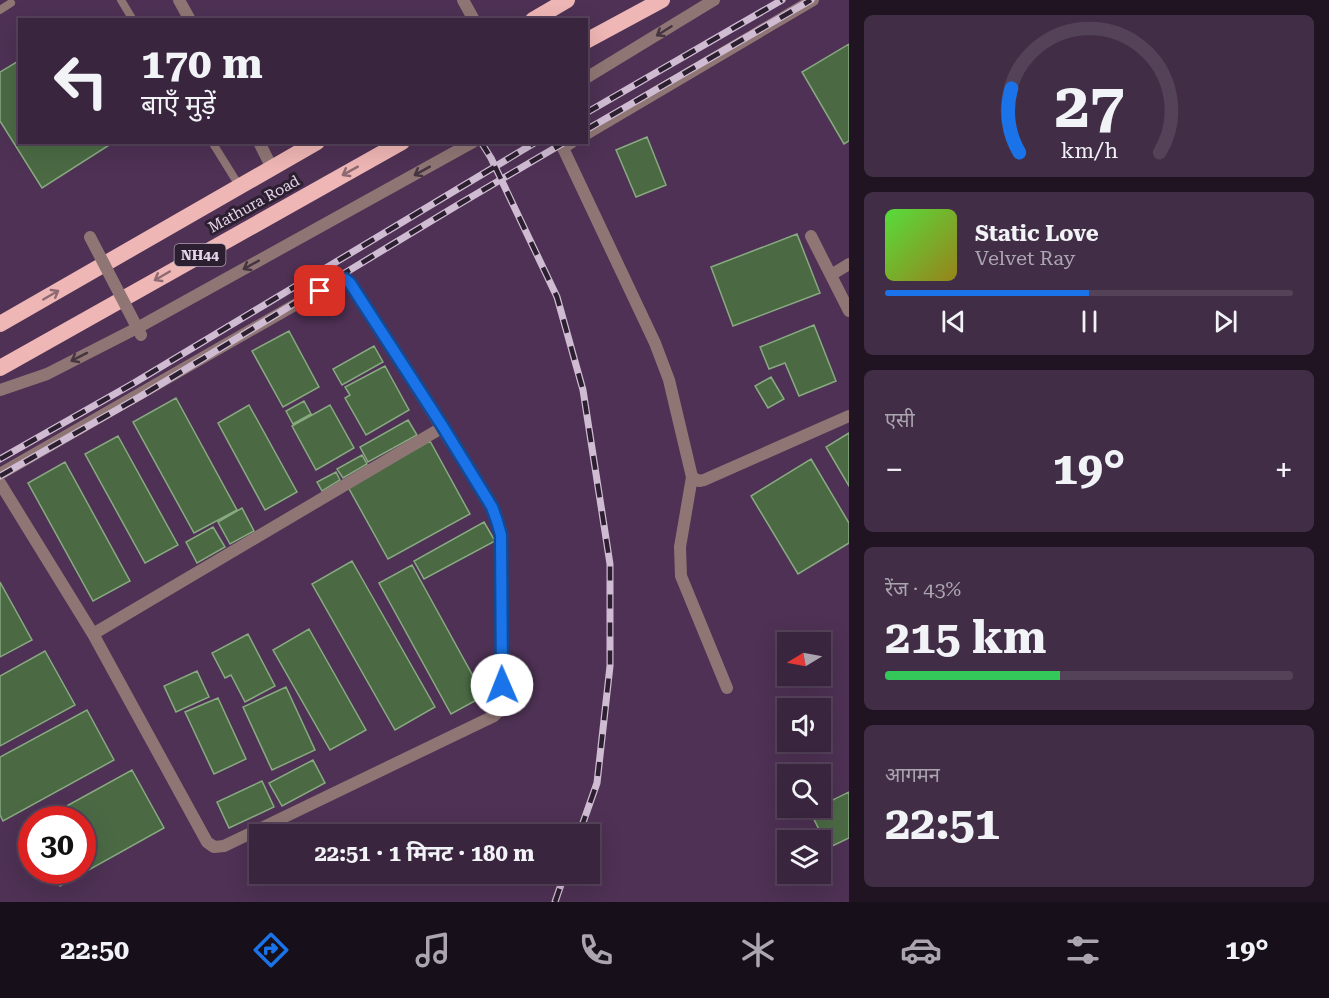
<!DOCTYPE html>
<html lang="hi">
<head>
<meta charset="utf-8">
<style>
  :root { --surface:#3a253f; --page:#412d46; --text:#f1f3f6; --muted:#aba5b0; --line:#544259; --accent:#1a73e8 }
  body { margin:0; font-family:"Roboto Serif","Noto Sans Devanagari",serif; background:var(--page); color:var(--text); height:100vh; display:flex; flex-direction:column; font-size:22px; white-space:nowrap }
  * { box-sizing:border-box; margin:0 }
  p { font-size:20px; color:var(--muted) }
  .icon { flex:none; width:33px; height:33px; fill:none; stroke:currentColor; stroke-width:2; stroke-linecap:round; stroke-linejoin:round }
  .map { position:relative; flex:1; overflow:hidden }
  .details { display:flex; flex-direction:column; gap:15px; padding:15px; background:#201423; width:480px }
  .details>* { flex:none }
  .top-card { position:absolute; left:18px; top:18px; width:570px; height:126px; border-radius:0px; box-shadow:0 6px 24px #0002,0 0 0 2px var(--line); background:#3a253f; color:var(--text); overflow:hidden }
  .needle { width:39px; rotate:260deg }
  .fabs { position:absolute; left:777px; top:632px; display:grid; gap:12px }
  .fabs a { display:grid; place-items:center; width:54px; height:54px; border-radius:0px; background:var(--surface); box-shadow:0 6px 24px #0002,0 0 0 2px var(--line); font-size:30px }
  .speed { position:absolute; left:18px; top:806px; display:flex; gap:12px; font-size:30px; font-weight:700; text-align:center }
  .speed>* { display:grid; place-content:center; width:78px; height:78px; border-radius:50%; background:var(--surface); box-shadow:0 6px 24px #0002,0 0 0 2px var(--line); line-height:1 }
  .speed .limit { border:9px solid #d22; background:#fff; color:#111 }
  .pin { position:absolute; display:grid; place-items:center; width:51px; height:51px; color:#fff; margin:-26px; border-radius:12px; box-shadow:0 3px 9px #0006 }
  .me { position:absolute; width:66px; margin:-33px; rotate:359deg; stroke-linejoin:round; filter:drop-shadow(0 0 4px #0008) }
  .turn { display:flex; align-items:center; gap:21px; height:126px; padding:0 24px; font-size:27px }
  .turn .icon { width:78px; height:78px; stroke-width:2.5 }
  .turn b { display:block; font-size:42px; line-height:51px }
  .big { font-size:45px; font-weight:700; line-height:1.1 }
  .details .card { flex:1; display:flex; flex-direction:column; justify-content:center; gap:9px; min-width:0; padding:0 21px; border-radius:9px; background:var(--page) }
  .details .dial { align-items:center; gap:0 }
  .dial svg { height:156px; overflow:visible; fill:none; stroke:var(--line); stroke-width:7; stroke-linecap:round; text-anchor:middle }
  .dial text { fill:var(--text); stroke:none }
  .song { display:flex; align-items:center; gap:18px }
  .cover { width:72px; height:72px; border-radius:9px; background:linear-gradient(135deg,hsl(110 70% 55%),hsl(50 70% 35%)) }
  .played { height:6px; border-radius:3px; background:linear-gradient(90deg,var(--accent) 50%,var(--line) 50%) }
  .keys { display:flex; justify-content:space-around; direction:ltr }
  .heat { display:flex; justify-content:space-between; align-items:center; font-size:33px; direction:ltr }
  .charge { height:9px; border-radius:4px; background:linear-gradient(90deg,#34c759 43%,var(--line) 0) }
  .trip { position:absolute; left:249px; top:824px; width:351px; height:60px; border-radius:0px; background:var(--surface); box-shadow:0 6px 24px #0002,0 0 0 2px var(--line); font-weight:700; line-height:60px; text-align:center }
  .dock { display:flex; height:96px; justify-content:space-around; align-items:center; background:#170f19; color:var(--muted) }
  .dock .icon { width:42px; height:42px }
  .dock .current { color:var(--accent) }
  .dock b { font-size:27px; color:var(--text) }
  main { display:flex; flex:1; min-height:0 }
  .map>svg:first-child { display:block }
  .building { fill:#4b6a44; stroke:#88aa81; stroke-width:1.5 }
  .lines { fill:none; stroke-linecap:round; stroke-linejoin:round }
  .service { stroke:#8f7675; stroke-width:8 }
  .minor { stroke:#8f7675; stroke-width:12 }
  .tertiary { stroke:#8f7675; stroke-width:12 }
  .trunk { stroke:#eeb6b4; stroke-width:16 }
  .rail-casing { stroke:#cfbcd3; stroke-width:7 }
  .rail { stroke:#2c1f2f; stroke-width:4.5; stroke-dasharray:14; stroke-linecap:butt }
  .pedestrian-bridge { stroke:#8f7675; stroke-width:12 }
  .oneway { stroke:#453540 }
  .oneway2 { stroke:#8d6a72 }
  .route-casing { stroke:#114b97; stroke-width:15 }
  .route { stroke:#1a73e8; stroke-width:10 }
  .labels { text-anchor:middle; stroke-width:6; stroke-linejoin:round; paint-order:stroke }
  .shield { fill:#2c1f2f; stroke:#ae9db1; stroke-width:1.5 }
  .shield-label { font-size:14px; font-weight:bold; fill:#e5d3e9 }
  .street-label { font-size:15px; fill:#e5d3e9; stroke:#2c1f2f }
</style>
</head>
<body>
<main>
<div class="map">
<svg width="849" height="902" viewBox="0 0 849 902">
  <rect width="100%" height="100%" fill="#4e3154"/>
  <path class="building" d="M849,44V141L844,144L802,72Z
    M20,60V142H114L42,188L0,121V72Z
    M647,137L666,185L636,197L616,150Z
    M797,234L820,293L733,326L711,267Z
    M814,325L836,381L799,396L785,363L769,369L760,347Z
    M289,331L319,387L283,407L252,351Z
    M374,346L383,362L342,385L333,369Z
    M385,366L409,410L366,435L345,398L350,395L345,387Z
    M771,377L784,399L768,408L755,386Z
    M176,398L237,510L194,533L133,422Z
    M304,401L311,414L293,424L286,411Z
    M249,405L297,492L265,510L218,423Z
    M330,405L354,448L316,470L292,426Z
    M408,420L417,435L368,462L360,447Z
    M849,433V486L826,447Z
    M118,436L178,545L145,563L85,454Z
    M430,441L470,514L388,559L348,487Z
    M362,455L367,464L343,478L337,469Z
    M811,459L849,523V543L798,574L751,496Z
    M65,462L130,581L93,601L28,483Z
    M336,472L340,480L322,491L317,482Z
    M242,508L254,531L230,544L218,522Z
    M484,522L495,541L424,579L414,561Z
    M213,527L225,547L197,563L186,542Z
    M352,561L435,707L395,730L312,584Z
    M412,565L484,696L451,714L379,583Z
    M0,582L32,640L0,657Z
    M309,629L366,730L330,750L273,650Z
    M248,634L275,686L245,702L231,675L225,678L212,653Z
    M45,651L75,705L0,746V676Z
    M197,671L209,697L176,712L164,686Z
    M286,687L315,750L272,770L243,707Z
    M218,698L246,759L214,774L185,712Z
    M87,710L114,760L3,821L0,815V757Z
    M313,760L325,783L282,806L269,783Z
    M132,770L164,828L60,886L51,870H82V819H43Z
    M262,781L274,807L229,828L217,802Z
    M849,792V838L828,848L810,811Z"/>
  <g class="lines">
    <path class="service" d="M121,0L133,20
      M0,10L11,3
      M212,142L240,187"/>
    <path class="minor" d="M463,0L474,20
      M586,134L813,0
      M572,142L563,148L655,343L669,380L692,477L699,481L704,480L849,416
      M811,236L849,311
      M831,275L849,264
      M0,474L340,279H345L350,283L492,507L501,535V709L494,716L224,846L214,847L207,842L93,634L0,483
      M692,477L680,547L681,576L727,688
      M93,634L443,427"/>
    <path class="tertiary" d="M179,0L190,20
      M586,78L714,0
      M259,142L272,168
      M0,390L47,374L139,327L473,142"/>
    <path class="trunk" d="M533,20L567,0
      M586,41L662,0
      M0,324L317,142
      M0,368L402,142"/>
    <g class="rail-casing">
      <path id="rail" d="M586,113L782,0
        M586,130L811,0
        M481,142L491,158L557,297L583,390L610,564V666L597,783L579,834
        M0,459L134,383L536,142
        M0,476L141,396L461,203L565,142
        M555,902L565,873"/>
    </g>
    <use href="#rail" class="rail"/>
    <path class="pedestrian-bridge" d="M90,237L141,335"/>
  </g>
  <defs><path id="oneway-shaft" d="M-6 0H5M1.5-3L5.5 0L1.5 3" fill="none" stroke-width="1.6" stroke-linecap="round" stroke-linejoin="round" transform="scale(1.5)"/></defs>
  <g class="oneway">
    <use href="#oneway-shaft" transform="translate(664 31) rotate(148)"/>
    <use href="#oneway-shaft" transform="translate(422 171) rotate(151)"/>
    <use href="#oneway-shaft" transform="translate(251 265) rotate(151)"/>
    <use href="#oneway-shaft" transform="translate(79 357) rotate(153)"/>
  </g>
  <g class="oneway2">
    <use href="#oneway-shaft" transform="translate(350 171) rotate(151)"/>
    <use href="#oneway-shaft" transform="translate(162 276) rotate(150)"/>
    <use href="#oneway-shaft" transform="translate(51 295) rotate(-30)"/>
  </g>
  <g class="lines">
    <g class="route-casing">
      <path id="route" d="M320,291L340,279H345L350,283L443,427L492,507L497,521L501,535L502,685"/>
    </g>
    <use href="#route" class="route"/>
  </g>
  <g class="labels">
    <rect class="shield" x="174.5" y="244" width="51" height="22" rx="4.5"/>
    <g class="shield-label">
      <text x="200" y="260">NH44</text>
    </g>
    <g class="street-label">
      <text transform="translate(254 204) rotate(-29)" y="5">Mathura Road</text>
    </g>
  </g>
</svg>
<div class="fabs">
<a><svg class="needle" viewBox="-14 -14 28 28"><path d="M0-13l5 13h-10z" fill="#e53935"/><path d="M0 13l5-13h-10z" fill="#aba5b0"/></svg></a>
<a><svg class="icon" aria-label="sound" viewBox="0 0 24 24"><path d="M4 9h4l5-4v14l-5-4H4zM17 9q2 3 0 6"/></svg></a>
<a><svg class="icon" aria-label="search" viewBox="0 0 24 24"><circle cx="10" cy="10" r="6"/><path d="M15 15l6 6"/></svg></a>
<a><svg class="icon" aria-label="layers" viewBox="0 0 24 24"><path d="M12 4l9 5-9 5-9-5zM3 14l9 5 9-5"/></svg></a>
</div>
<div class="speed"><div class="limit">30</div></div>
<div class="pin" style="left:320px;top:291px;background:#d93025"><svg class="icon" aria-label="arrive" viewBox="0 0 24 24"><path d="M6 21V4h12l-3 4 3 4H6"/></svg></div>
<svg class="me" style="left:502px;top:685px" viewBox="-20 -20 40 40"><circle r="19" fill="#fff"/><path d="M0-13L10 11 0 6-10 11z" fill="#1a73e8"/></svg>
<div class="trip">22:51 · 1 मिनट · 180 m</div>
<div class="top-card">
<div class="turn"><svg class="icon" aria-label="left" viewBox="0 0 24 24"><path d="M17 20v-9H6M10 6l-5 5 5 5"/></svg><div><b>170 m</b>बाएँ मुड़ें</div></div>
</div>
</div>
<section class="details">
<div class="card dial"><svg viewBox="0 0 100 80">
<path d="M14 69A42 42 0 1 1 86 69"/>
<path d="M14 69A42 42 0 0 1 10 36" stroke="#1a73e8"/>
<text x="50" y="56" font-size="32" font-weight="700">27</text>
<text x="50" y="72" font-size="11">km/h</text>
</svg></div>
<div class="card">
<div class="song"><i class="cover"></i><div><b>Static Love</b><p>Velvet Ray</p></div></div>
<div class="played"></div>
<div class="keys"><svg class="icon" aria-label="previous" viewBox="0 0 24 24"><path d="M18 5L8 12l10 7zM5 5v14"/></svg><svg class="icon" aria-label="pause" viewBox="0 0 24 24"><path d="M8 5v14M16 5v14"/></svg><svg class="icon" aria-label="next" viewBox="0 0 24 24"><path d="M6 5l10 7-10 7zM19 5v14"/></svg></div>
</div>
<div class="card"><p>एसी</p>
<div class="heat"><a>−</a><b class="big">19°</b><a>+</a></div>
</div>
<div class="card"><p>रेंज · 43%</p><b class="big">215 km</b><div class="charge"></div></div>
<div class="card"><p>आगमन</p><b class="big">22:51</b></div>
</section>
</main>
<nav class="dock">
<b>22:50</b>
<svg class="icon current" aria-label="directions" viewBox="0 0 24 24"><path d="M12 3l9 9-9 9-9-9zM9 14v-3h6M13 9l2 2-2 2"/></svg>
<svg class="icon" aria-label="music" viewBox="0 0 24 24"><path d="M9 18V5l10-2v13"/><circle cx="6" cy="18" r="3"/><circle cx="16" cy="16" r="3"/></svg>
<svg class="icon" aria-label="phone" viewBox="0 0 24 24"><path d="M5 4h4l2 5-3 2q2 4 5 5l2-3 5 2v4C11 20 4 13 5 4z"/></svg>
<svg class="icon" aria-label="climate" viewBox="0 0 24 24"><path d="M12 3v18M4 7l16 10M4 17L20 7"/></svg>
<svg class="icon" aria-label="car" viewBox="0 0 24 24"><path d="M5 17H2v-5l4-1 3-4h7l3 4 3 1v5h-3M9 17h6M6 11h13"/><circle cx="7" cy="17" r="2"/><circle cx="17" cy="17" r="2"/></svg>
<svg class="icon" aria-label="filters" viewBox="0 0 24 24"><path d="M4 7h16M4 17h16"/><circle cx="9" cy="7" r="2"/><circle cx="15" cy="17" r="2"/></svg>
<b>19°</b>
</nav>
</body>
</html>
